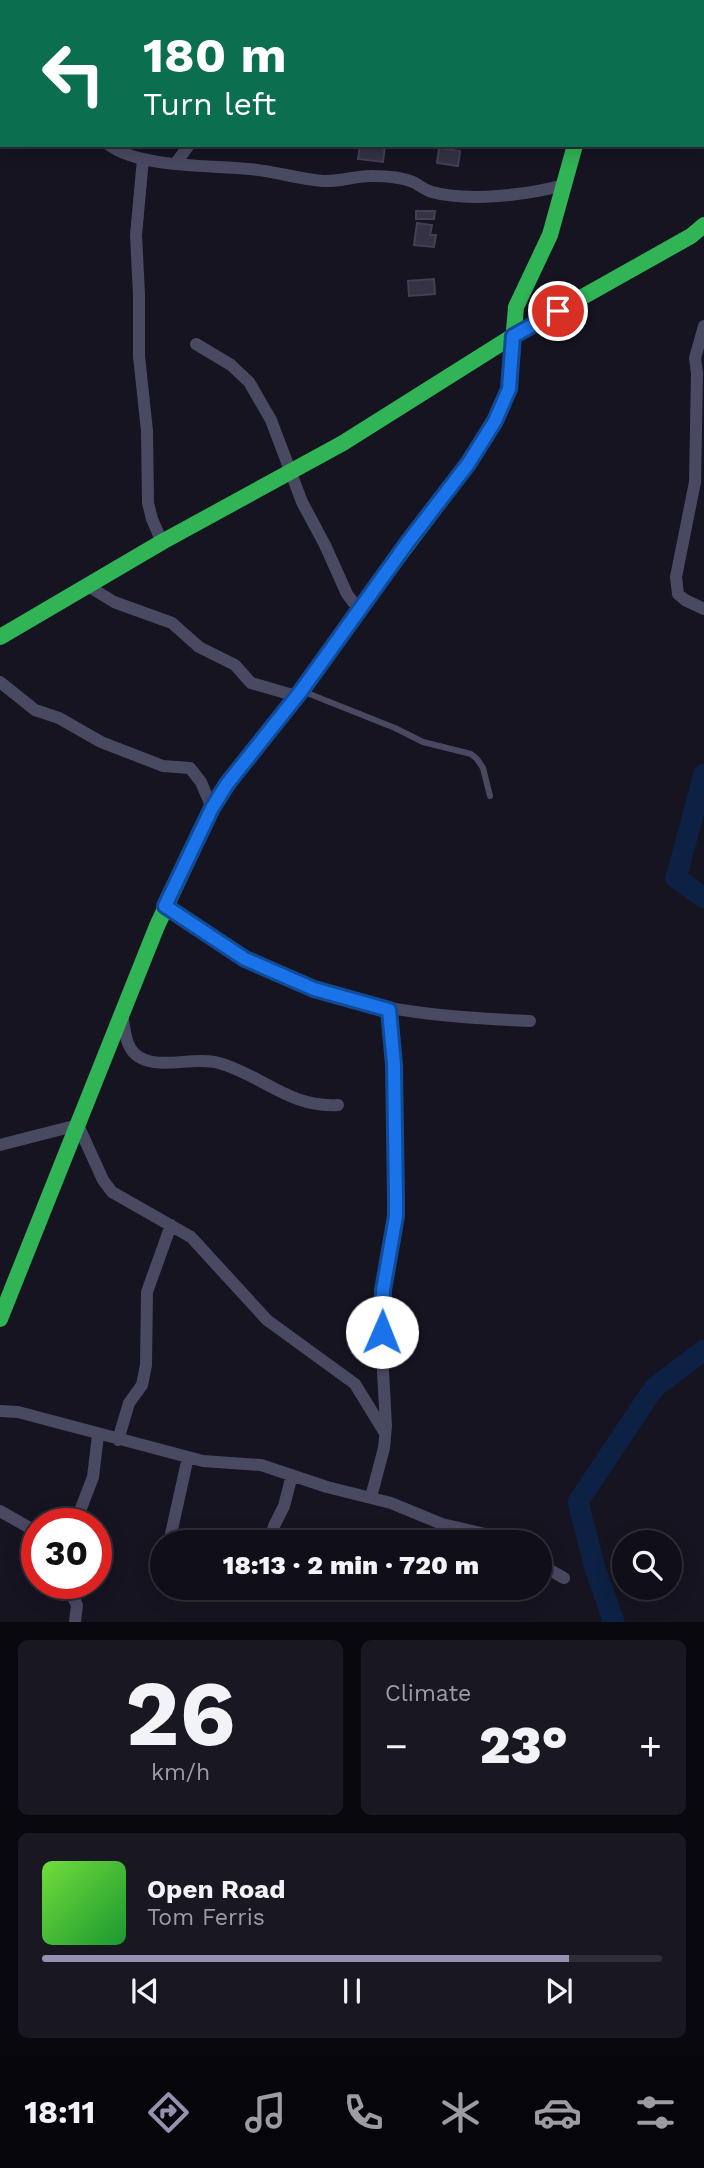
<!DOCTYPE html>
<html lang="en">
<head>
<meta charset="utf-8">
<style>
  :root { --surface:#100f19; --page:#191822; --text:#f1f3f6; --muted:#9c9ca2; --line:#302f38; --accent:#9591b1 }
  body { margin:0; font-family:"Work Sans",sans-serif; background:var(--page); color:var(--text); height:100vh; display:flex; flex-direction:column; font-size:26px; white-space:nowrap }
  * { box-sizing:border-box; margin:0 }
  p { font-size:23px; color:var(--muted) }
  .icon { flex:none; width:38px; height:38px; fill:none; stroke:currentColor; stroke-width:2; stroke-linecap:round; stroke-linejoin:round }
  .map { position:relative; height:1622px; overflow:hidden }
  .panel { display:flex; flex-direction:column; gap:18px; padding:18px; background:#09080e; flex:1 }
  .panel>* { flex:none }
  .top-card { position:absolute; left:0px; top:0px; width:705px; height:147px; box-shadow:0 4px 18px #0003,0 0 0 2px var(--line); background:#0b6e4f; color:#fff; overflow:hidden }
  .fabs { position:absolute; left:612px; top:1530px; display:grid; gap:14px }
  .fabs a { display:grid; place-items:center; width:70px; height:70px; border-radius:50%; background:var(--surface); box-shadow:0 4px 18px #0003,0 0 0 2px var(--line); font-size:35px }
  .speed { position:absolute; left:21px; top:1508px; display:flex; gap:14px; font-size:35px; font-weight:700; text-align:center }
  .speed>* { display:grid; place-content:center; width:91px; height:91px; border-radius:50%; background:var(--surface); box-shadow:0 4px 18px #0003,0 0 0 2px var(--line); line-height:1 }
  .speed .limit { border:10px solid #d22; background:#fff; color:#111 }
  .pin { position:absolute; display:grid; place-items:center; width:60px; height:60px; color:#fff; margin:-30px; border:4px solid #fff; border-radius:50%; box-shadow:0 2px 7px #0007 }
  .me { position:absolute; width:77px; margin:-38px; rotate:1deg; stroke-linejoin:round; filter:drop-shadow(0 0 5px #0008) }
  .turn { display:flex; align-items:center; gap:24px; height:147px; padding:0 28px; font-size:32px }
  .turn .icon { width:91px; height:91px; stroke-width:2.5 }
  .turn b { display:block; font-size:49px; line-height:60px }
  .big { font-size:52px; font-weight:800; line-height:1.1 }
  .panel .widget { flex:1; display:flex; flex-direction:column; justify-content:center; gap:10px; min-width:0; padding:0 24px; border-radius:10px; background:var(--page) }
  .panel .dial { align-items:center; gap:0 }
  .dial b { font-size:91px; line-height:1 }
  .song { display:flex; align-items:center; gap:21px }
  .cover { width:84px; height:84px; border-radius:10px; background:linear-gradient(135deg,hsl(100 70% 55%),hsl(130 70% 35%)) }
  .played { height:7px; border-radius:4px; background:linear-gradient(90deg,var(--accent) 85%,var(--line) 85%) }
  .keys { display:flex; justify-content:space-around; direction:ltr }
  .heat { display:flex; justify-content:space-between; align-items:center; font-size:38px; direction:ltr }
  .panel .tiles { flex:1; display:grid; gap:18px; grid-template-columns:1fr 1fr }
  .widget:last-child { grid-column:span 2 }
  .trip { position:absolute; left:150px; top:1530px; width:402px; height:70px; border-radius:35px; background:var(--surface); box-shadow:0 4px 18px #0003,0 0 0 2px var(--line); font-weight:800; line-height:70px; text-align:center }
  .menu { display:flex; height:112px; justify-content:space-around; align-items:center; background:#06060a; color:var(--muted) }
  .menu .icon { width:49px; height:49px }
  .menu .active { color:var(--accent) }
  .menu b { font-size:32px; color:var(--text) }
  .map>svg:first-child { display:block }
  .lines { fill:none; stroke-linecap:round; stroke-linejoin:round }
  .river { stroke:#0d2144; stroke-width:21 }
  .building { fill:#343243; stroke:#433f54; stroke-width:2 }
  .lane { stroke:#4a4962; stroke-width:6 }
  .street { stroke:#4a4962; stroke-width:12 }
  .fast { stroke:#30b455; stroke-width:16 }
  .slow { stroke:#ff9f0a; stroke-width:16 }
  .route-casing { stroke:#114b97; stroke-width:18 }
  .route { stroke:#1a73e8; stroke-width:12 }
</style>
</head>
<body>
<div class="map">
<svg width="704" height="1622" viewBox="0 0 704 1622">
  <rect width="100%" height="100%" fill="#161421"/>
  <g class="lines">
    <path class="river" d="M704,774L676,878L704,898
      M614,1622L594,1565L578,1502L654,1388L704,1350"/>
  </g>
  <path class="building" d="M360,145L385,147L383,162L358,159Z
    M439,148L460,151L458,166L437,163Z
    M416,211H435L434,219H416Z
    M417,223L432,225L430,235H436L434,247L414,245Z
    M434,279L435,294L409,296L408,281Z"/>
  <g class="lines">
    <path class="lane" d="M511,0L517,2
      M704,44V45
      M302,691L395,728L423,742L471,754L477,759L483,768L490,796"/>
    <path class="street" d="M528,2L529,0
      M691,2L692,0
      M0,85H2
      M109,145C140,168 211,165 249,169C274,171 298,179 323,181C340,182 355,176 371,176C383,176 401,177 413,182C419,185 425,190 432,192C468,202 528,195 564,185
      M143,159L136,235L139,295V356L147,431L148,503L152,519L162,542
      M176,163L189,145
      M704,326L695,358L697,373L695,482L676,577L678,594L685,600L704,609
      M196,344L231,365L249,382L271,420L302,502L325,545L347,594L359,610
      M88,586L114,602L172,623L199,647L235,665L251,683L296,696
      M0,682L35,710L59,718L101,742L163,766L190,768L201,782L212,808
      M165,906C192,924 217,944 245,959C333,1008 431,1017 530,1021
      M122,1014C125,1029 125,1049 139,1057C160,1070 194,1056 219,1063C262,1075 289,1108 338,1105
      M0,1145L78,1125L103,1180L112,1192L191,1237L267,1320L355,1384L385,1433
      M0,1411L18,1412L203,1461L261,1465L327,1487L391,1503L442,1524L485,1534L501,1542
      M118,1440L129,1403L142,1385L146,1365L147,1292L171,1225
      M371,1497L384,1448L386,1426L382,1353L383,1290L396,1216L394,1065L389,1010
      M0,1511L37,1532
      M75,1524L93,1477L98,1435
      M177,1542L171,1534L188,1457
      M270,1542L274,1526L284,1506L292,1475
      M541,1565L564,1578
      M66,1584L77,1605L75,1622"/>
    <path class="fast" d="M387,572L468,464L495,421L509,389L516,307L550,235L575,145
      M0,637L162,542L343,443L513,336L691,236L704,225
      M0,1319L157,926L212,808L234,775"/>
    <path class="slow" d="M234,775L301,691L387,572"/>
  </g>
  <g class="lines">
    <g class="route-casing">
      <path id="route" d="M382,1332L383,1290L396,1216V1198L394,1065L389,1010L314,989L245,959L165,906L212,808L227,784L301,691L408,542L468,464L495,421L509,389L513,336L558,311"/>
    </g>
    <use href="#route" class="route"/>
  </g>
</svg>
<div class="fabs">
<a><svg class="icon" aria-label="search" viewBox="0 0 24 24"><circle cx="10" cy="10" r="6"/><path d="M15 15l6 6"/></svg></a>
</div>
<div class="speed"><div class="limit">30</div></div>
<div class="pin" style="left:558px;top:311px;background:#d93025"><svg class="icon" aria-label="arrive" viewBox="0 0 24 24"><path d="M6 21V4h12l-3 4 3 4H6"/></svg></div>
<svg class="me" style="left:382px;top:1332px" viewBox="-20 -20 40 40"><circle r="19" fill="#fff"/><path d="M0-13L10 11 0 6-10 11z" fill="#1a73e8"/></svg>
<div class="trip">18:13 · 2 min · 720 m</div>
<div class="top-card">
<div class="turn"><svg class="icon" aria-label="left" viewBox="0 0 24 24"><path d="M17 20v-9H6M10 6l-5 5 5 5"/></svg><div><b>180 m</b>Turn left</div></div>
</div>
</div>
<section class="panel">
<div class="tiles">
<div class="widget dial"><b>26</b><p>km/h</p></div>
<div class="widget"><p>Climate</p>
<div class="heat"><a>−</a><b class="big">23°</b><a>+</a></div>
</div>
<div class="widget">
<div class="song"><i class="cover"></i><div><b>Open Road</b><p>Tom Ferris</p></div></div>
<div class="played"></div>
<div class="keys"><svg class="icon" aria-label="previous" viewBox="0 0 24 24"><path d="M18 5L8 12l10 7zM5 5v14"/></svg><svg class="icon" aria-label="pause" viewBox="0 0 24 24"><path d="M8 5v14M16 5v14"/></svg><svg class="icon" aria-label="next" viewBox="0 0 24 24"><path d="M6 5l10 7-10 7zM19 5v14"/></svg></div>
</div>
</div>
</section>
<nav class="menu">
<b>18:11</b>
<svg class="icon active" aria-label="directions" viewBox="0 0 24 24"><path d="M12 3l9 9-9 9-9-9zM9 14v-3h6M13 9l2 2-2 2"/></svg>
<svg class="icon" aria-label="music" viewBox="0 0 24 24"><path d="M9 18V5l10-2v13"/><circle cx="6" cy="18" r="3"/><circle cx="16" cy="16" r="3"/></svg>
<svg class="icon" aria-label="phone" viewBox="0 0 24 24"><path d="M5 4h4l2 5-3 2q2 4 5 5l2-3 5 2v4C11 20 4 13 5 4z"/></svg>
<svg class="icon" aria-label="climate" viewBox="0 0 24 24"><path d="M12 3v18M4 7l16 10M4 17L20 7"/></svg>
<svg class="icon" aria-label="car" viewBox="0 0 24 24"><path d="M5 17H2v-5l4-1 3-4h7l3 4 3 1v5h-3M9 17h6M6 11h13"/><circle cx="7" cy="17" r="2"/><circle cx="17" cy="17" r="2"/></svg>
<svg class="icon" aria-label="filters" viewBox="0 0 24 24"><path d="M4 7h16M4 17h16"/><circle cx="9" cy="7" r="2"/><circle cx="15" cy="17" r="2"/></svg>
</nav>
</body>
</html>
